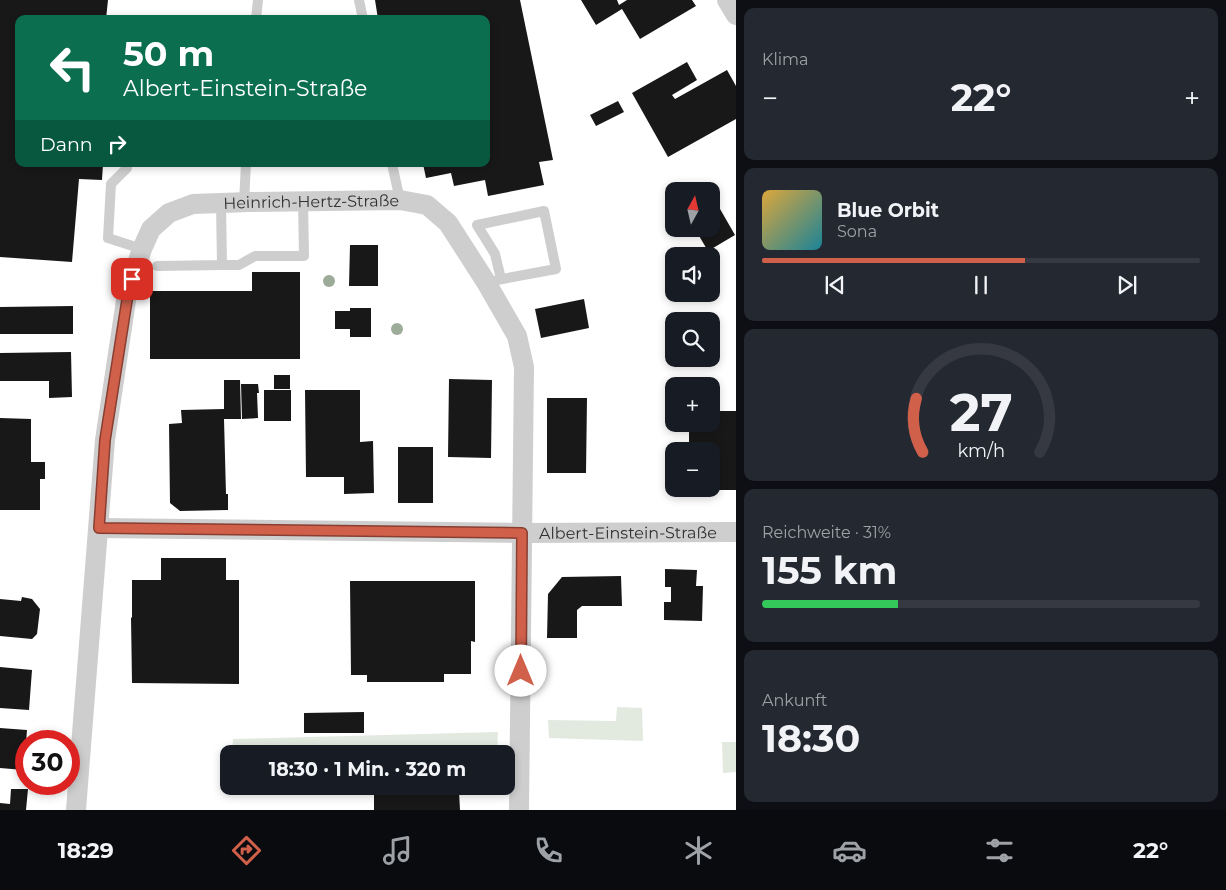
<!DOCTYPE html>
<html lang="de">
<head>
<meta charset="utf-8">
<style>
  :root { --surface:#171b24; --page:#242831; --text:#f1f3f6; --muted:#9ea1a6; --line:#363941; --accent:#d1604b }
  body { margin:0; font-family:Montserrat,sans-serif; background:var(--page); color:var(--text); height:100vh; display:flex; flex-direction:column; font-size:19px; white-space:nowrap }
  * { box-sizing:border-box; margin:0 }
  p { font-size:16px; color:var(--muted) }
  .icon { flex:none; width:28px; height:28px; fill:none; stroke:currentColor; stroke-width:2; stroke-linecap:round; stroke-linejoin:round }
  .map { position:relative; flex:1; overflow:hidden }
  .sheet { display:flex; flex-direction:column; gap:8px; padding:8px; background:#0d0f14; width:490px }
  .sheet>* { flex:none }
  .hud { position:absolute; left:15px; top:15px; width:475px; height:152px; border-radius:10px; box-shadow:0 2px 8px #0003; background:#0b6e4f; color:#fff; overflow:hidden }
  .needle { width:32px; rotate:8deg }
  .controls { position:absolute; left:665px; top:182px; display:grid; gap:10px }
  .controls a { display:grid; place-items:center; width:55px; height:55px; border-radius:10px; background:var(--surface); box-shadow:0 2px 8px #0003; font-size:25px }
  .speed { position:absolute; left:15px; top:730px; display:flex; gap:10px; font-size:25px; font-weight:700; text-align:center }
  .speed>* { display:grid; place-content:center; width:65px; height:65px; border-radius:50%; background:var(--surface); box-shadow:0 2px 8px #0003; line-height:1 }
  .speed .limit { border:8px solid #d22; background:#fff; color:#111 }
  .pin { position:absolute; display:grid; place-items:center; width:42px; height:42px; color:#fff; margin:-21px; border-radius:10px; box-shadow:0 2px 8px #0006 }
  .me { position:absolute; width:55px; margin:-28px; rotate:0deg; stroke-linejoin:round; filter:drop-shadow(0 0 4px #0008) }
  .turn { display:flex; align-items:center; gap:18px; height:105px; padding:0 25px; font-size:22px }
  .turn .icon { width:65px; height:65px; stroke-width:2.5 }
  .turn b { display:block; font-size:35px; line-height:42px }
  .then { display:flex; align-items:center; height:48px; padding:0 25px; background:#0003; gap:10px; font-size:19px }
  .big { font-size:38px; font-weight:700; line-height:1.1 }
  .sheet .widget { flex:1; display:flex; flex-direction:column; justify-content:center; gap:8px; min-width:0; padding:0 18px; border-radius:10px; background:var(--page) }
  .sheet .dial { align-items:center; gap:0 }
  .dial svg { height:130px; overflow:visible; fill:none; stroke:var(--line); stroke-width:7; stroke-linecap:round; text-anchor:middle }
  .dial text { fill:var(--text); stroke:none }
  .song { display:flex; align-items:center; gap:15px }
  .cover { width:60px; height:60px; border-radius:8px; background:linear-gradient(135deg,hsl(40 70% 55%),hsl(190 70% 35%)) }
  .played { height:5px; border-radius:2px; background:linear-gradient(90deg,var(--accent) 60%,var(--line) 60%) }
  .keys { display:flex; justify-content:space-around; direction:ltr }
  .heat { display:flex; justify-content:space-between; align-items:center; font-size:28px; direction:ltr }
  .charge { height:8px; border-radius:4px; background:linear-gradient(90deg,#34c759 31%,var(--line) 0) }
  .trip { position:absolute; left:220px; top:745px; width:295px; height:50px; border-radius:10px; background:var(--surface); box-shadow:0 2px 8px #0003; font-weight:700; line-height:50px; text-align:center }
  .dock { display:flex; height:80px; justify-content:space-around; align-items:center; background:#090b0e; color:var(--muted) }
  .dock .icon { width:35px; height:35px }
  .dock .current { color:var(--accent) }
  .dock b { font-size:22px; color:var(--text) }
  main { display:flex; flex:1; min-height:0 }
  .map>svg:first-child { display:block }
  .green { fill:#e2e9df }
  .building { fill:#181818 }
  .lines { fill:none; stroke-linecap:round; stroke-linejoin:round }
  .service { stroke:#cecece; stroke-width:10 }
  .minor { stroke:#cecece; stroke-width:20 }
  .tree { fill:#9dac98 }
  .route-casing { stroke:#883e31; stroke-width:12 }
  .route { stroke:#d1604b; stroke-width:9 }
  .labels { text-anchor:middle; stroke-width:5; stroke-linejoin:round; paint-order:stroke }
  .street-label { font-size:16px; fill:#313131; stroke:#fff }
</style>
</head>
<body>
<main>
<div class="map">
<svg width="736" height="810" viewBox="0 0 736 810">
  <rect width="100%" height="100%" fill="#fff"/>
  <path class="green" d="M617,707L642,708L643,741L549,738L548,720L616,721Z
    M498,732L497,754H232L233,739Z
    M722,742H736V772L723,773Z
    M237,786H276L275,792H251Z"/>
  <path class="building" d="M0,0H108L106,19H19V164H103L102,180L79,179L72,262L0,257Z
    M375,0H520L553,160L539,162L544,185L488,196L485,180L454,186L451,173L426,178L423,164H486V19H378Z
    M581,0H617L619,5L627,0H692L696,6L640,39L622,9L596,25Z
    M687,62L697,80L672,95L675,99L727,70L736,86V119L668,157L632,93Z
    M618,101L624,112L596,126L590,115Z
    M716,202L735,235L708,251L695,229H711V204Z
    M350,245H378V286H349Z
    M252,272H300V359H150V291H252Z
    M584,299L589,328L541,338L535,309Z
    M73,306V334H0V307Z
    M350,308H371V337H350V329H335V311H350Z
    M71,352L72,397L49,398V381H0V353Z
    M274,375H290V389H274Z
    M449,379L492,380L491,458L448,457Z
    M224,380H240L241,419H224L226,494H228V510L180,511L170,503L169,424L182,423L181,410L224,409Z
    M241,384H258L259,393H257L258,418L242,419Z
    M264,390H291V421H264Z
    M305,390H360V442L373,441L374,493L344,494V477H306Z
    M547,398H587L586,473H547Z
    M711,411H736V490H711V451H689V424H711Z
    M0,418L31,419V462H45V479H40V510H0Z
    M398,447H433V503H398Z
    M161,558H226V580H239V684L132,683L131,617L132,618V580H161Z
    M665,569L697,570L696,586H703L702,621L664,620V602H671V587H665Z
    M621,576L622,606H582L577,610V638H547L548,594L562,577Z
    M350,581H475V642L471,641V674H444V682H367V675H351Z
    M22,597L32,599L40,609L37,634L32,639L0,636V599L21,601Z
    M0,667L32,670L29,710L0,708Z
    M364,712V733H304V713Z
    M0,728L27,730L24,770L0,768Z
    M11,789H28L26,810H0V803L10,804Z
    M459,791L460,810H374V794Z"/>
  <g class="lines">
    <path class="service" d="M359,0L363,19
      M256,19L258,0
      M392,164L400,200
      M127,168L111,184L108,238L142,249
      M244,202L246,164
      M222,265H239L255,256H304L303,201
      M157,266L222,265L221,203
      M486,282L556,269L544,211L477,225L495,254L501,279"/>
    <g class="minor">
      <path d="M727,0L736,15"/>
      <path id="s1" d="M99,528L522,533L736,532"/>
      <path id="s2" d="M76,810L105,440L127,294L142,249L151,229L169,213L193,204L249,202L400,200L427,205L448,223L486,282L517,336L524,367L519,810"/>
    </g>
  </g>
  <g class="tree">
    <circle cx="329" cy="281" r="6"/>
    <circle cx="397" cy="329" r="6"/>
  </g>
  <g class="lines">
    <g class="route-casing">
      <path id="route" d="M132,279L128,294L105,440L99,528L522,533L521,671"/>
    </g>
    <use href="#route" class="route"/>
  </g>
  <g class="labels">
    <g class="street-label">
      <text dy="6" stroke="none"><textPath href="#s2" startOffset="756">Heinrich-Hertz-Straße</textPath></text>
      <text dy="6" stroke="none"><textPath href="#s1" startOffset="529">Albert-Einstein-Straße</textPath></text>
    </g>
  </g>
</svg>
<div class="controls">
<a><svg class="needle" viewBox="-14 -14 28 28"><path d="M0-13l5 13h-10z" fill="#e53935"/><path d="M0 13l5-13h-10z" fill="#9ea1a6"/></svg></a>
<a><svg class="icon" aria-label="sound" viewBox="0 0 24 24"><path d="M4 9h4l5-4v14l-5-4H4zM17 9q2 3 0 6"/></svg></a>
<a><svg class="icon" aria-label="search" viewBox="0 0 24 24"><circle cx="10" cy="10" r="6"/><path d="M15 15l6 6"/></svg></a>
<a>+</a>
<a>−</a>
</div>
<div class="speed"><div class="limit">30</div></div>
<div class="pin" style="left:132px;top:279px;background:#d93025"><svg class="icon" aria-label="arrive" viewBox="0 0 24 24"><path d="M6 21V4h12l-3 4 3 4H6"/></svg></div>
<svg class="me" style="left:521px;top:671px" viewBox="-20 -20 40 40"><circle r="19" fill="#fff"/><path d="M0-13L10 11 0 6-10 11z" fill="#d1604b"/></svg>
<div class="trip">18:30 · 1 Min. · 320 m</div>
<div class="hud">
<div class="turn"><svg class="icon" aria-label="left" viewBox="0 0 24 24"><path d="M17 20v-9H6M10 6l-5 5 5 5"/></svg><div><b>50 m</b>Albert-Einstein-Straße</div></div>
<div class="then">Dann<svg class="icon" aria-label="right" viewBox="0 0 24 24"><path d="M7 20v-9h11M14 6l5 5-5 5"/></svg></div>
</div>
</div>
<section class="sheet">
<div class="widget"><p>Klima</p>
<div class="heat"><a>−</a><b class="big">22°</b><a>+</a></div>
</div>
<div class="widget">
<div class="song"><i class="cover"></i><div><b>Blue Orbit</b><p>Sona</p></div></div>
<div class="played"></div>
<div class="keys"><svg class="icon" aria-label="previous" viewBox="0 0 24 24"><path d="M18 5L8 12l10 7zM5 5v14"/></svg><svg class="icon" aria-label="pause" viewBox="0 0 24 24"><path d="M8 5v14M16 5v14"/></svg><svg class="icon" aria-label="next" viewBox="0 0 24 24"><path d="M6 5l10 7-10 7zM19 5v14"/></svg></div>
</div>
<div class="widget dial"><svg viewBox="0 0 100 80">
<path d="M14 69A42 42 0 1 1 86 69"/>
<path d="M14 69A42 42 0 0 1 10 36" stroke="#d1604b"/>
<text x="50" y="56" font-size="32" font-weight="700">27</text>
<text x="50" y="72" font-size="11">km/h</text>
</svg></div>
<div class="widget"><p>Reichweite · 31%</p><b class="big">155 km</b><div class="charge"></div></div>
<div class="widget"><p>Ankunft</p><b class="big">18:30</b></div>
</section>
</main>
<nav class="dock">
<b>18:29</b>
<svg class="icon current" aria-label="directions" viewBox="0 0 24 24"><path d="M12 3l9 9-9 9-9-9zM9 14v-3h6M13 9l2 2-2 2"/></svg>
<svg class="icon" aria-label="music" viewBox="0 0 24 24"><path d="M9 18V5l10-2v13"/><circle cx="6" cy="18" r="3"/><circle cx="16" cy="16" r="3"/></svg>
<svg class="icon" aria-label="phone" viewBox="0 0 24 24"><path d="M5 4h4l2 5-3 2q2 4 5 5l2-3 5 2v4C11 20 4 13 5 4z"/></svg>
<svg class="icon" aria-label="climate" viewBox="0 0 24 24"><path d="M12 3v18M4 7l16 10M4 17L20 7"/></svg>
<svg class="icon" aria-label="car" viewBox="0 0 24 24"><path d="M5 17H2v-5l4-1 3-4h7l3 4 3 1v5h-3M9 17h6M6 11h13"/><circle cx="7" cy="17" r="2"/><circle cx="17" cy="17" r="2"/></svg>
<svg class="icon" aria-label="filters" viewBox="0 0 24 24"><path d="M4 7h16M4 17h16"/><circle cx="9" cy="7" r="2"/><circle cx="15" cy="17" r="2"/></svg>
<b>22°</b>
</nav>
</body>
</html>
